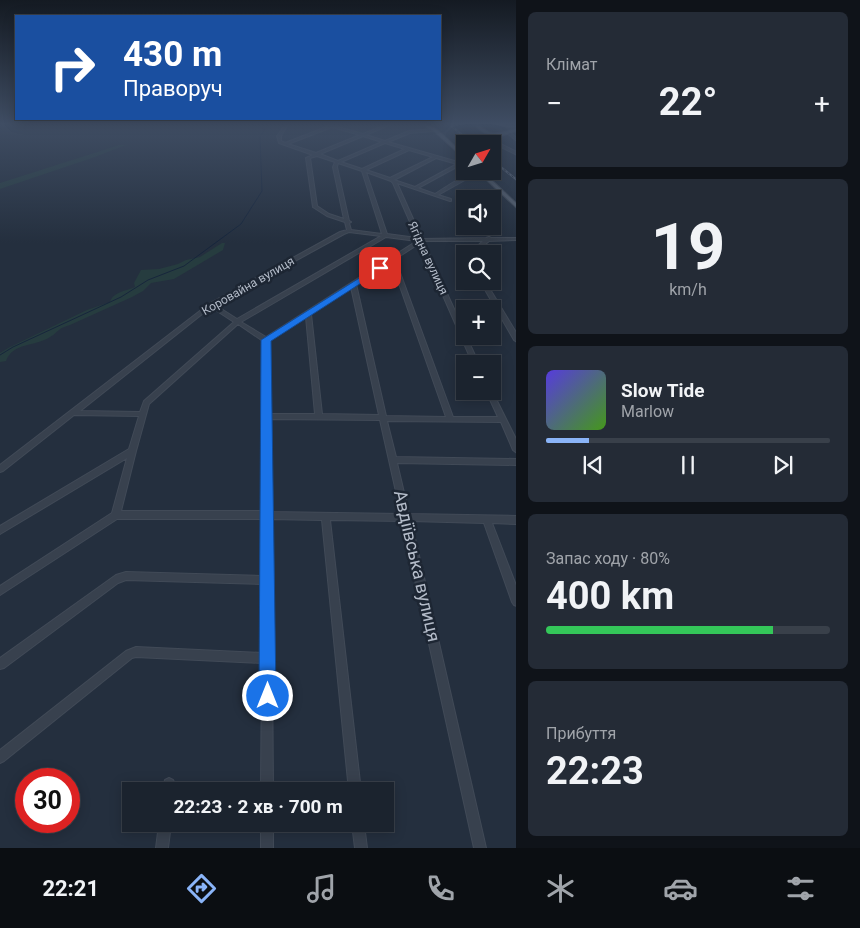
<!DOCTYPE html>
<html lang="uk">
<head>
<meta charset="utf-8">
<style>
  :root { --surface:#1b232e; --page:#242b36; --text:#f1f3f6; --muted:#a0a4aa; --line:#39404a; --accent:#8ab4f8 }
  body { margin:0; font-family:Roboto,sans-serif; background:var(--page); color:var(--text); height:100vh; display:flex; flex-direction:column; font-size:19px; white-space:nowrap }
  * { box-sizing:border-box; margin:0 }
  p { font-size:16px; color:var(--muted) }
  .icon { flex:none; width:28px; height:28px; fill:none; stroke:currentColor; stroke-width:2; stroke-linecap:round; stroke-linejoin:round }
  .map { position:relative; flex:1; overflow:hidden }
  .panel { display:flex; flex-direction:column; gap:12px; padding:12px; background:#0f1319; width:344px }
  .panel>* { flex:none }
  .hud { position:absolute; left:15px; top:15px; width:426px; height:105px; border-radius:0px; box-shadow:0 2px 12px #0003,0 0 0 1px var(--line); background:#1a4fa0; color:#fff; overflow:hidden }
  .needle { width:32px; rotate:51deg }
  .buttons { position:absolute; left:456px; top:135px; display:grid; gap:10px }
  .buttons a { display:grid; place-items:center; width:45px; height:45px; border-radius:0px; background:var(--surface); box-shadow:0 2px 12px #0003,0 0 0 1px var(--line); font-size:25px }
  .speed { position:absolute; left:15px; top:768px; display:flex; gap:10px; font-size:25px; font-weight:700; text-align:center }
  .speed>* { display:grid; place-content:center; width:65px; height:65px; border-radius:50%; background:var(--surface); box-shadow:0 2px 12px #0003,0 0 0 1px var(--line); line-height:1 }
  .speed .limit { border:8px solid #d22; background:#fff; color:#111 }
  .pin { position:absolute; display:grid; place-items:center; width:42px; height:42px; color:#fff; margin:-21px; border-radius:10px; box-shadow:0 2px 8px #0006 }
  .me { position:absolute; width:55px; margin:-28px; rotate:0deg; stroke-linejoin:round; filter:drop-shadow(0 0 4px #0008) }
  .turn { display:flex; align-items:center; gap:18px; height:105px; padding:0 25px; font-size:22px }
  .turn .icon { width:65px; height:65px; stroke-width:2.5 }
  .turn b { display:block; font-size:35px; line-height:42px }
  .big { font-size:38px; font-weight:700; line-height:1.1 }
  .panel .widget { flex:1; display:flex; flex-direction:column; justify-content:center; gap:8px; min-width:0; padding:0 18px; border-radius:8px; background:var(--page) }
  .panel .dial { align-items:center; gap:0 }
  .dial b { font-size:65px; line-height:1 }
  .song { display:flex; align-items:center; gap:15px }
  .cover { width:60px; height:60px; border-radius:8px; background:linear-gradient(135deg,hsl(250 70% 55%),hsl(100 70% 35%)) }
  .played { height:5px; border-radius:2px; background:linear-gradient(90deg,var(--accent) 15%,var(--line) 15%) }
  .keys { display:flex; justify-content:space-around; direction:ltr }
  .heat { display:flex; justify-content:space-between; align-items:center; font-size:28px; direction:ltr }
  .charge { height:8px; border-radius:4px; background:linear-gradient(90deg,#34c759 80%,var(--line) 0) }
  .trip { position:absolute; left:122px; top:782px; width:272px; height:50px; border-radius:0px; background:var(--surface); box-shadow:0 2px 12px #0003,0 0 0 1px var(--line); font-weight:700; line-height:50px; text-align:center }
  .menu { display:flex; height:80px; justify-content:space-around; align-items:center; background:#0b0e12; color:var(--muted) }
  .menu .icon { width:35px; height:35px }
  .menu .active { color:var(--accent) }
  .menu b { font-size:22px; color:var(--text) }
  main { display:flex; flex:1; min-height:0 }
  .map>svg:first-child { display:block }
  .green { fill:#263c3f }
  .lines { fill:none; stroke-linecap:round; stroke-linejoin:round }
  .stream { stroke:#17263c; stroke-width:1 }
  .minor-casing { stroke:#414a57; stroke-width:2 }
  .major-casing { stroke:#414a57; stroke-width:2 }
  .minor { fill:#38414e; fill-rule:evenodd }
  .major { fill:#56606e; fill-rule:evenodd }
  .rail-casing { stroke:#5a6575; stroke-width:2 }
  .rail { stroke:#1d2633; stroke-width:1; stroke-dasharray:2.5; stroke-linecap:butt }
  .route { fill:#1a73e8; stroke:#114b97 }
  .labels { text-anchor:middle; stroke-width:5; stroke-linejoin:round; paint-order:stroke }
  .far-street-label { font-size:12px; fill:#b4bcc9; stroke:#1d2633 }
  .near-street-label { font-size:18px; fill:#b4bcc9; stroke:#1d2633 }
</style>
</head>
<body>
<main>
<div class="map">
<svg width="517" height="848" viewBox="0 0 517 848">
  <rect width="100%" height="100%" fill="#242f3e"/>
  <path class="green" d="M119,145H126L95,157L0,189V183Z
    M222,243H225L223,250L174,279L151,283L143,291L132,297L70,325C56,329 59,332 50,337C35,347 13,342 6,361L0,362V353L10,347L87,310L110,302C113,292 126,291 135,287L134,283L141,270L159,269L178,264L186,260L200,257Z"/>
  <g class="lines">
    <path class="stream" d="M0,355L13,347L121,297L148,280L184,266L241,224L262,191L260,137L268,124"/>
    <g class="minor-casing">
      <path id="minor" d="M286,124H288L281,136V141L285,143L329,126L324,124H327L363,134L388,124H391L366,135L385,141L409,131L435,129L434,131L410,133L388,142L458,162H465V164H462L418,188L435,194C448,186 469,170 484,174L472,176L438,195L451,199V201H450L397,183L422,239L486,238L489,237L491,238H517V240L489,241L474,254H469L483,241H423L465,333V336H466L479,364H473L420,243L395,259L453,417H498L486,391H492L517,441V453L513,450L501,422L387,421L396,457L517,459V465L397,463L409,514L517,516V524L492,523L517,588V606L514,605L512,602L484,523L411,521L486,848H474L402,521L330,520L361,791H349L322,520L270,519L271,577L272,580L271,583L272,655L273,658L272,661L273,791H261L262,663L136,657L132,658L4,761L0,763V750L126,651L136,647L262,653V584L126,580L118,583L4,668L0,669V658L116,575L126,572L262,576V519H117L0,595V586L112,513L127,458L0,534V526L129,449L139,416L74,415L3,471L0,472V465L209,304L340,232L347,230L345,222L327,216L313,207L306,158L313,155L279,143L277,136ZM332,127L360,135L316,153L288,144ZM363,136L382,142L338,161L320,154ZM385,143L405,149L362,169L341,162ZM409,150L433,157L390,178L366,170ZM317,156L335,162L333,167L344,219L329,214L317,206L310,158ZM436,158L457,164L415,187L394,180ZM338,163L362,171L382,234L351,230L349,223L351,222L349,221L337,167ZM366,172L391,181L393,183L417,238L387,234ZM349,232L381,236L237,319L215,305L344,234ZM386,237L417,241L266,337L241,322ZM391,261L446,417L386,416L356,284ZM351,287L379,415L322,414L311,314ZM211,307L234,322L144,401L140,412L80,411ZM306,317L315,414H270L269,341ZM238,324L263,341L262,511H121L136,451L149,404ZM270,419L380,420L401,514L270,512Z
        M508,131L517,138V141L507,133Z
        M487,132L490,133L486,137L517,152V155L483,138Z
        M480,281H485L517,334V342L514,340Z
        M169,778L173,780L175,784L174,791H162L165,780Z
        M159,824H171L168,848H156Z
        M261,824H273V848H261Z
        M352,824H364L367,848H355Z"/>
    </g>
    <g class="major-casing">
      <path id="major" d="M422,124C435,123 455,147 465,156V159L435,132Z
        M474,124H478C492,138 498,133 515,129H517V131C512,132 509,134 504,135C493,138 481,133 474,124Z
        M496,124L516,126L517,128L498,125Z
        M477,171H482L517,204V208Z"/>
    </g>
    <use href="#minor" class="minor"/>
    <use href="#major" class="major"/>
    <g class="rail-casing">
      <path id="rail" d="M449,124L473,144
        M492,160L517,180"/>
    </g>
    <use href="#rail" class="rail"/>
  </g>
  <linearGradient id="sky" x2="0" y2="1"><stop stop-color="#141a22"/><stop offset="0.51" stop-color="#3f4d63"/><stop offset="1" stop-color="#3f4d63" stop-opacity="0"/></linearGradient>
  <rect width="517" height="243" fill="url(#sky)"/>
  <path class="route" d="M380,265L383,266V269L271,341L276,696L274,702L268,705L261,702L259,696L261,340Z"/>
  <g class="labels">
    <g class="far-street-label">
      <text transform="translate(428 258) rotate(65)" y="4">Ягідна вулиця</text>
      <text transform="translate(248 286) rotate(-30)" y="4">Коровайна вулиця</text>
    </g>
    <g class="near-street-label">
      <text transform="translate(417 566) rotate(77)" y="6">Авдіївська вулиця</text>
    </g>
  </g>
</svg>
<div class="buttons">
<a><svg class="needle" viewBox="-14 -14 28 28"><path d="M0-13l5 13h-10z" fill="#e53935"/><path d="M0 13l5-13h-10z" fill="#a0a4aa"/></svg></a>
<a><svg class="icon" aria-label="sound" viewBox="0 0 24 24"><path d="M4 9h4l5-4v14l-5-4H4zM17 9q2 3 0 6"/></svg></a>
<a><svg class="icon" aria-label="search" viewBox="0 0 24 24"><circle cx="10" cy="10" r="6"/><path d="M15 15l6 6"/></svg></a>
<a>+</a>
<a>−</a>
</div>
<div class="speed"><div class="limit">30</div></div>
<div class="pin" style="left:380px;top:268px;background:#d93025"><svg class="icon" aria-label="arrive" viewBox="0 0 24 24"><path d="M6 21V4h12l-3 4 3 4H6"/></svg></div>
<svg class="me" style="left:268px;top:696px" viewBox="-20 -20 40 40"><circle r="17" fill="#1a73e8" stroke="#fff" stroke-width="3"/><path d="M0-11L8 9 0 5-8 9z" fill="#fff"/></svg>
<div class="trip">22:23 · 2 хв · 700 m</div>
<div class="hud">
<div class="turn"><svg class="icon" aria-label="right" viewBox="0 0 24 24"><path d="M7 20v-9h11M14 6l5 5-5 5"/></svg><div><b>430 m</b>Праворуч</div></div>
</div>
</div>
<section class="panel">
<div class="widget"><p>Клімат</p>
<div class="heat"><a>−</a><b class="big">22°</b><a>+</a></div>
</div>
<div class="widget dial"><b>19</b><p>km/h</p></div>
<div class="widget">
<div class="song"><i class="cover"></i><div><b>Slow Tide</b><p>Marlow</p></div></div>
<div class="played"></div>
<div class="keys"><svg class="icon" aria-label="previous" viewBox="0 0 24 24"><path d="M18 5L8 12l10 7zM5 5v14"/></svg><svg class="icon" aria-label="pause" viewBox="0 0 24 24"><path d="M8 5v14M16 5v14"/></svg><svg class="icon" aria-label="next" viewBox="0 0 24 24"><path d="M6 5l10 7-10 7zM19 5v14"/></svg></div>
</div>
<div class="widget"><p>Запас ходу · 80%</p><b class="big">400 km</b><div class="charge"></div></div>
<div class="widget"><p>Прибуття</p><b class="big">22:23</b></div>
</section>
</main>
<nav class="menu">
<b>22:21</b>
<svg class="icon active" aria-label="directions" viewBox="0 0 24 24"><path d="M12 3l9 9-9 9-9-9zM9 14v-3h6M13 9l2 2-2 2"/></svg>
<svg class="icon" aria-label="music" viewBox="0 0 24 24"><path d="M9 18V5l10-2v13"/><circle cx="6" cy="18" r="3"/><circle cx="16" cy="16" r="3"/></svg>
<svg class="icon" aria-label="phone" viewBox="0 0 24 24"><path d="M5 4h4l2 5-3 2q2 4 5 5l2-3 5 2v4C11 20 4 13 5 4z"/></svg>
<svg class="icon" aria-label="climate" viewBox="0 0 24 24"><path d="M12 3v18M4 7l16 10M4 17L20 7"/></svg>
<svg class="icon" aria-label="car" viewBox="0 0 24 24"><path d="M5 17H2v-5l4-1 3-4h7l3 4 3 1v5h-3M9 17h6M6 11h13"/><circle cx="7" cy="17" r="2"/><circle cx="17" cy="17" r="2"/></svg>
<svg class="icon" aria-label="filters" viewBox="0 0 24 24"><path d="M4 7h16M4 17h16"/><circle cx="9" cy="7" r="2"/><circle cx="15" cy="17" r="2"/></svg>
</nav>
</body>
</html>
